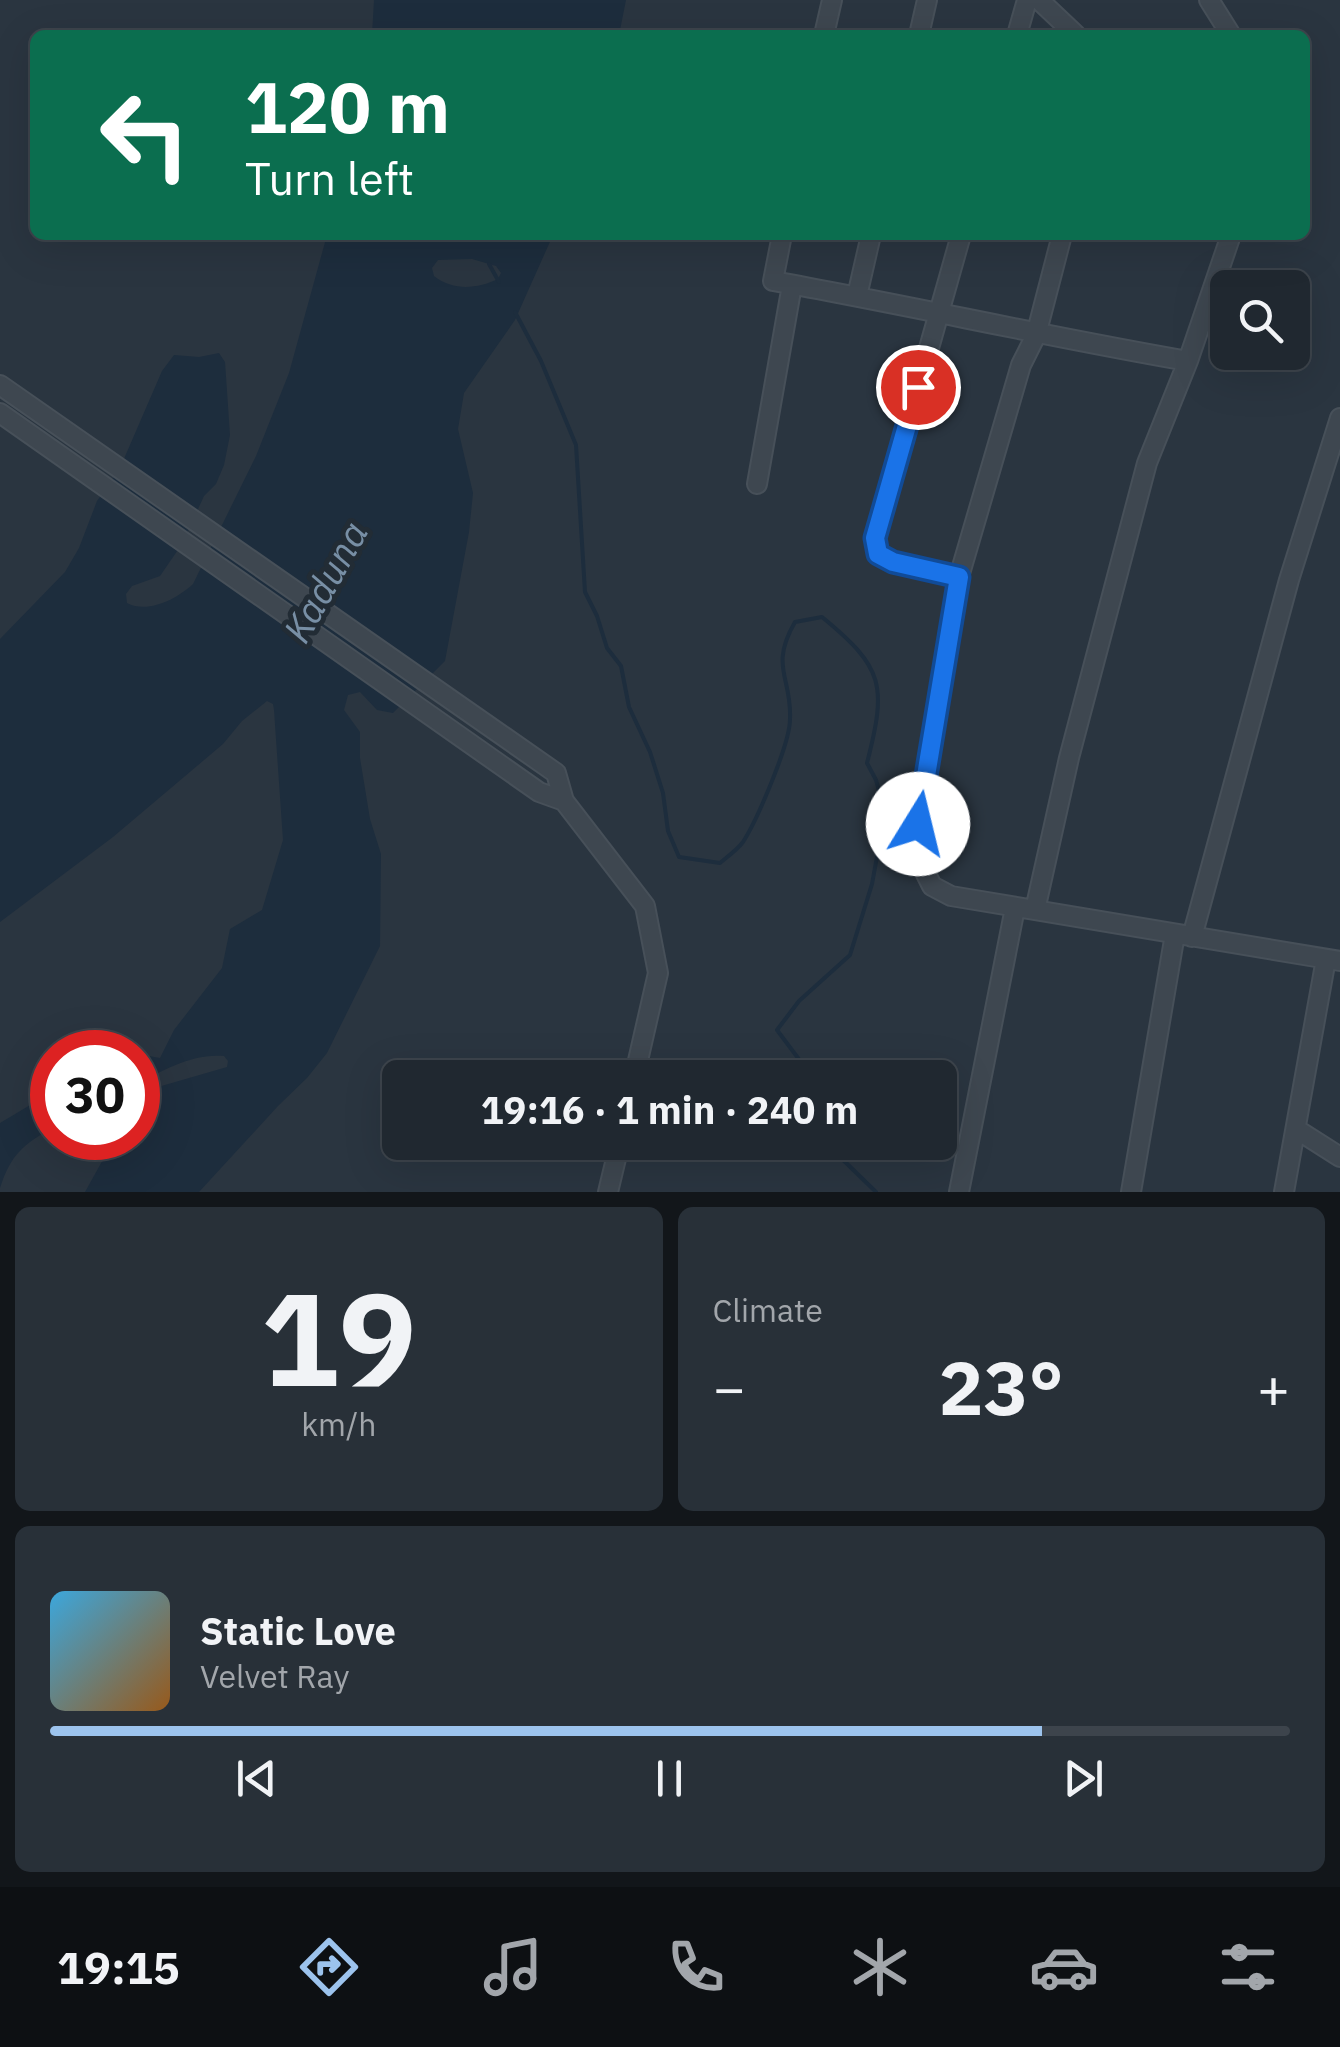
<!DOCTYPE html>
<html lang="en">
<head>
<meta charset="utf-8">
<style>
  :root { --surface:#202830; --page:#283038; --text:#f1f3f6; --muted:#a2a6ab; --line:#3d444c; --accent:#9cc3ed }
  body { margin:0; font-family:"IBM Plex Sans",sans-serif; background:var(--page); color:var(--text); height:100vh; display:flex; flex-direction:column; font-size:38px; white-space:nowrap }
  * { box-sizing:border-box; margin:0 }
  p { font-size:32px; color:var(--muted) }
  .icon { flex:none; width:55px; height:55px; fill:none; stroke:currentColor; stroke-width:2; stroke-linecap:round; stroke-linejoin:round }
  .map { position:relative; height:1192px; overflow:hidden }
  .side { display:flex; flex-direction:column; gap:15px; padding:15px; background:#12161a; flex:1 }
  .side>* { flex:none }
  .banner { position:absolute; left:30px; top:30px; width:1280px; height:210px; border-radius:15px; box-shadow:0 10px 40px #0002,0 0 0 2px var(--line); background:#0b6e4f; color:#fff; overflow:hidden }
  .fabs { position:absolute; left:1210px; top:270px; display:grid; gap:20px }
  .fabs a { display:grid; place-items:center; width:100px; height:100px; border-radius:15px; background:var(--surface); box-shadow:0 10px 40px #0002,0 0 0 2px var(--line); font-size:50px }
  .speed { position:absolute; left:30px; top:1030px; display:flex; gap:20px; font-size:50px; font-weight:700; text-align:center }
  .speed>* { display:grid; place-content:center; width:130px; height:130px; border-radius:50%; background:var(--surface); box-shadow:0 10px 40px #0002,0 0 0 2px var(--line); line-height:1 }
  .speed .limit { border:15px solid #d22; background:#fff; color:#111 }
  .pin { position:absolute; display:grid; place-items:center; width:85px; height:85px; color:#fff; margin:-42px; border:5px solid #fff; border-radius:50%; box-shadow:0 2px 10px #0007 }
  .me { position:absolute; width:110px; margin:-55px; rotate:9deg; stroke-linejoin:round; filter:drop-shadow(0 0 8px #0008) }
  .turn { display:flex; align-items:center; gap:35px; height:210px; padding:0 50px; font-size:45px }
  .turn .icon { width:130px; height:130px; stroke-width:2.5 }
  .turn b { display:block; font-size:70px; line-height:85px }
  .big { font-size:75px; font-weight:700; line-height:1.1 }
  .side .widget { flex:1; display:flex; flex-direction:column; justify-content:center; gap:15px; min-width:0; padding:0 35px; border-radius:15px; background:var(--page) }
  .side .dial { align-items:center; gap:0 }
  .dial b { font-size:130px; line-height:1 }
  .song { display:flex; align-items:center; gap:30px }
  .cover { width:120px; height:120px; border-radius:15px; background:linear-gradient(135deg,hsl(200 70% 55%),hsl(30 70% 35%)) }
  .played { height:10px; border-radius:5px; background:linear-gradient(90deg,var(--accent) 80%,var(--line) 80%) }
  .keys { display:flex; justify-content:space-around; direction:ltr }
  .heat { display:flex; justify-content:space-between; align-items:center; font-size:55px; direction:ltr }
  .side .tiles { flex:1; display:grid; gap:15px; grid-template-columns:1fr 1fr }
  .widget:last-child { grid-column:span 2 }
  .trip { position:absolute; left:382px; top:1060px; width:575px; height:100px; border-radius:15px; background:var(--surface); box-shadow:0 10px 40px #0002,0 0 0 2px var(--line); font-weight:700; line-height:100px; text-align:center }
  .menu { display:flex; height:160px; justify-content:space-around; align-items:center; background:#0d1013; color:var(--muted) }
  .menu .icon { width:70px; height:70px }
  .menu .current { color:var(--accent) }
  .menu b { font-size:45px; color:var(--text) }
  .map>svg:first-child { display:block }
  .water { fill:#1d2d3d; fill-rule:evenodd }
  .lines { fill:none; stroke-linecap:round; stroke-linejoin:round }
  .stream { stroke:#1d2d3d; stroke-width:4 }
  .minor-casing { stroke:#475059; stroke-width:22 }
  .minor { stroke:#3e4750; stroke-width:18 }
  .route-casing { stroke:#114b97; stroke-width:25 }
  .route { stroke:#1a73e8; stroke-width:18 }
  .labels { text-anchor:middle; stroke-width:10; stroke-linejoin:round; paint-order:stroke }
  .water-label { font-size:38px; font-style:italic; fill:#788fa5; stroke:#222c35 }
</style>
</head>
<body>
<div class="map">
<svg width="1340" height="1192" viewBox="0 0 1340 1192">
  <rect width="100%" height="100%" fill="#2a3540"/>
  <path class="water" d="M374,0H626L619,35H372Z
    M327,235H553L515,320L464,393L458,429L473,493L469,532L445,661L393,713L377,710L360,692L348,695L344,710L360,732V758L370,819L381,854L380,946L327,1053L307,1078L278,1106L199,1192H85L115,1138H138V1111L158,1087L227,1067L228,1061L224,1056C193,1053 164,1070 138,1083V1054L160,1058L174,1030L222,968L230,929L262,910L283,840L274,710L273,704L267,701L242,721L223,744L113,837L0,922V639L65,572L79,548L97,501L120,468L162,371L174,355L199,357L219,353L225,362L230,435L224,465L216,484L204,496L182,544L160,576L132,586L126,594L127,603C148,614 177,599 193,584L256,456L289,373ZM472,259L496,266L501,273L498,279C477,289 453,291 434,276L432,268L438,260Z
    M52,1092V1128C23,1145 11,1154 0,1188V1123Z"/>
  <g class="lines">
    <path class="stream" d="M489,264L499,282
      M515,312L541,361L576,445L585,592L597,616L607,648L621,666L629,707L650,752L663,793L668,831L679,857L720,863C727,857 737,850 743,842C757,820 790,744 790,719C792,677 769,667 795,622L822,617C884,668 887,685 867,763L876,780L885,813L872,884L850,955L799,1001L777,1030L813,1078
      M834,1142L839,1156L876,1192"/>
    <g class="minor-casing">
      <path id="minor" d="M1039,0L1076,35
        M1209,0L1231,35
        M824,35L832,0
        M919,35L927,0
        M1017,35L1027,0
        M782,235L773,281C912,306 1049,337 1188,361
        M1062,235L1036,335L1021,365L959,577L918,824L923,868L932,886L951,896L1340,961
        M857,296L871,235
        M0,385L556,773L564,801L645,906L658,973L634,1078
        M0,413L539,792L564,801
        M757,484L792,285
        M959,577L893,562L878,554L875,539L961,235
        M1035,910L1069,758L1147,463L1188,361L1231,235
        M1192,937L1289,580L1340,418
        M1296,1129L1340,1157
        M608,1192L620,1142
        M959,1192L1015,908
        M1131,1192L1175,934
        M1284,1192L1326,959"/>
    </g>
    <use href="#minor" class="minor"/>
  </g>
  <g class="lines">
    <g class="route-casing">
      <path id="route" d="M918,387L875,538L878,554L893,562L959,577L918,824"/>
    </g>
    <use href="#route" class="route"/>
  </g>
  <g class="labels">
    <g class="water-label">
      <text transform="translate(326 582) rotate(-61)" y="13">Kaduna</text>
    </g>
  </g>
</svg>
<div class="fabs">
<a><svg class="icon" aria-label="search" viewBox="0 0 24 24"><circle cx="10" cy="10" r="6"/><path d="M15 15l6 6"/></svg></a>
</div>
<div class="speed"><div class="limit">30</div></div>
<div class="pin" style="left:918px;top:387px;background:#d93025"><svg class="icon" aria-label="arrive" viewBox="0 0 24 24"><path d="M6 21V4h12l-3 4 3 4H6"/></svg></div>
<svg class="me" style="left:918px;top:824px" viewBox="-20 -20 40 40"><circle r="19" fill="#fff"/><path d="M0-13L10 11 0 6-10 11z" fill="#1a73e8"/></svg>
<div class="trip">19:16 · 1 min · 240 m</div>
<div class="banner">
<div class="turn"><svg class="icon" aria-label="left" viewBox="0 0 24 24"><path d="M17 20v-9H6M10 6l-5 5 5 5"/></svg><div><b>120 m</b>Turn left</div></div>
</div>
</div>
<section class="side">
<div class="tiles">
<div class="widget dial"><b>19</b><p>km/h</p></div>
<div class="widget"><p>Climate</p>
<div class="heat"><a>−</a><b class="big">23°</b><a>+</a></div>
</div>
<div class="widget">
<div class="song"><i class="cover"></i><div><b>Static Love</b><p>Velvet Ray</p></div></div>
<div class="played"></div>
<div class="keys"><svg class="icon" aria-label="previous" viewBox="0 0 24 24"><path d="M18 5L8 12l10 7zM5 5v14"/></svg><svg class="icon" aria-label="pause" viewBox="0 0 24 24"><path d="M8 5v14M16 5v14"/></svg><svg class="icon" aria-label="next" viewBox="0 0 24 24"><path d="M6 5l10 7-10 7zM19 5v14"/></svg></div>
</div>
</div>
</section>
<nav class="menu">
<b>19:15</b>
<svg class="icon current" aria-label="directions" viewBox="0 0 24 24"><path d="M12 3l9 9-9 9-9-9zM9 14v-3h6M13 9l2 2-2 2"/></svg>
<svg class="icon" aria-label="music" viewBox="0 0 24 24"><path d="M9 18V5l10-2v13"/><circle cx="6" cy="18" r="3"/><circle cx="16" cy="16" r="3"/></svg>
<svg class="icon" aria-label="phone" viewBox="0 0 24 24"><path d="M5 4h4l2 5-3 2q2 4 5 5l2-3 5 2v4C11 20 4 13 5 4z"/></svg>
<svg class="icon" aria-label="climate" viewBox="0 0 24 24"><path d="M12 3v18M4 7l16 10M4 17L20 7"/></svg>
<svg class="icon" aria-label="car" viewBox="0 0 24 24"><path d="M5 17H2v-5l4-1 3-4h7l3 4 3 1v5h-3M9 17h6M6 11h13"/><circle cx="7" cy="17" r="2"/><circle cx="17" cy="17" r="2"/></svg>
<svg class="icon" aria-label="filters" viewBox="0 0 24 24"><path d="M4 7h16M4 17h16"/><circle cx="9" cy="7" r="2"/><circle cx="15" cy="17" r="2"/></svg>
</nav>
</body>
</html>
